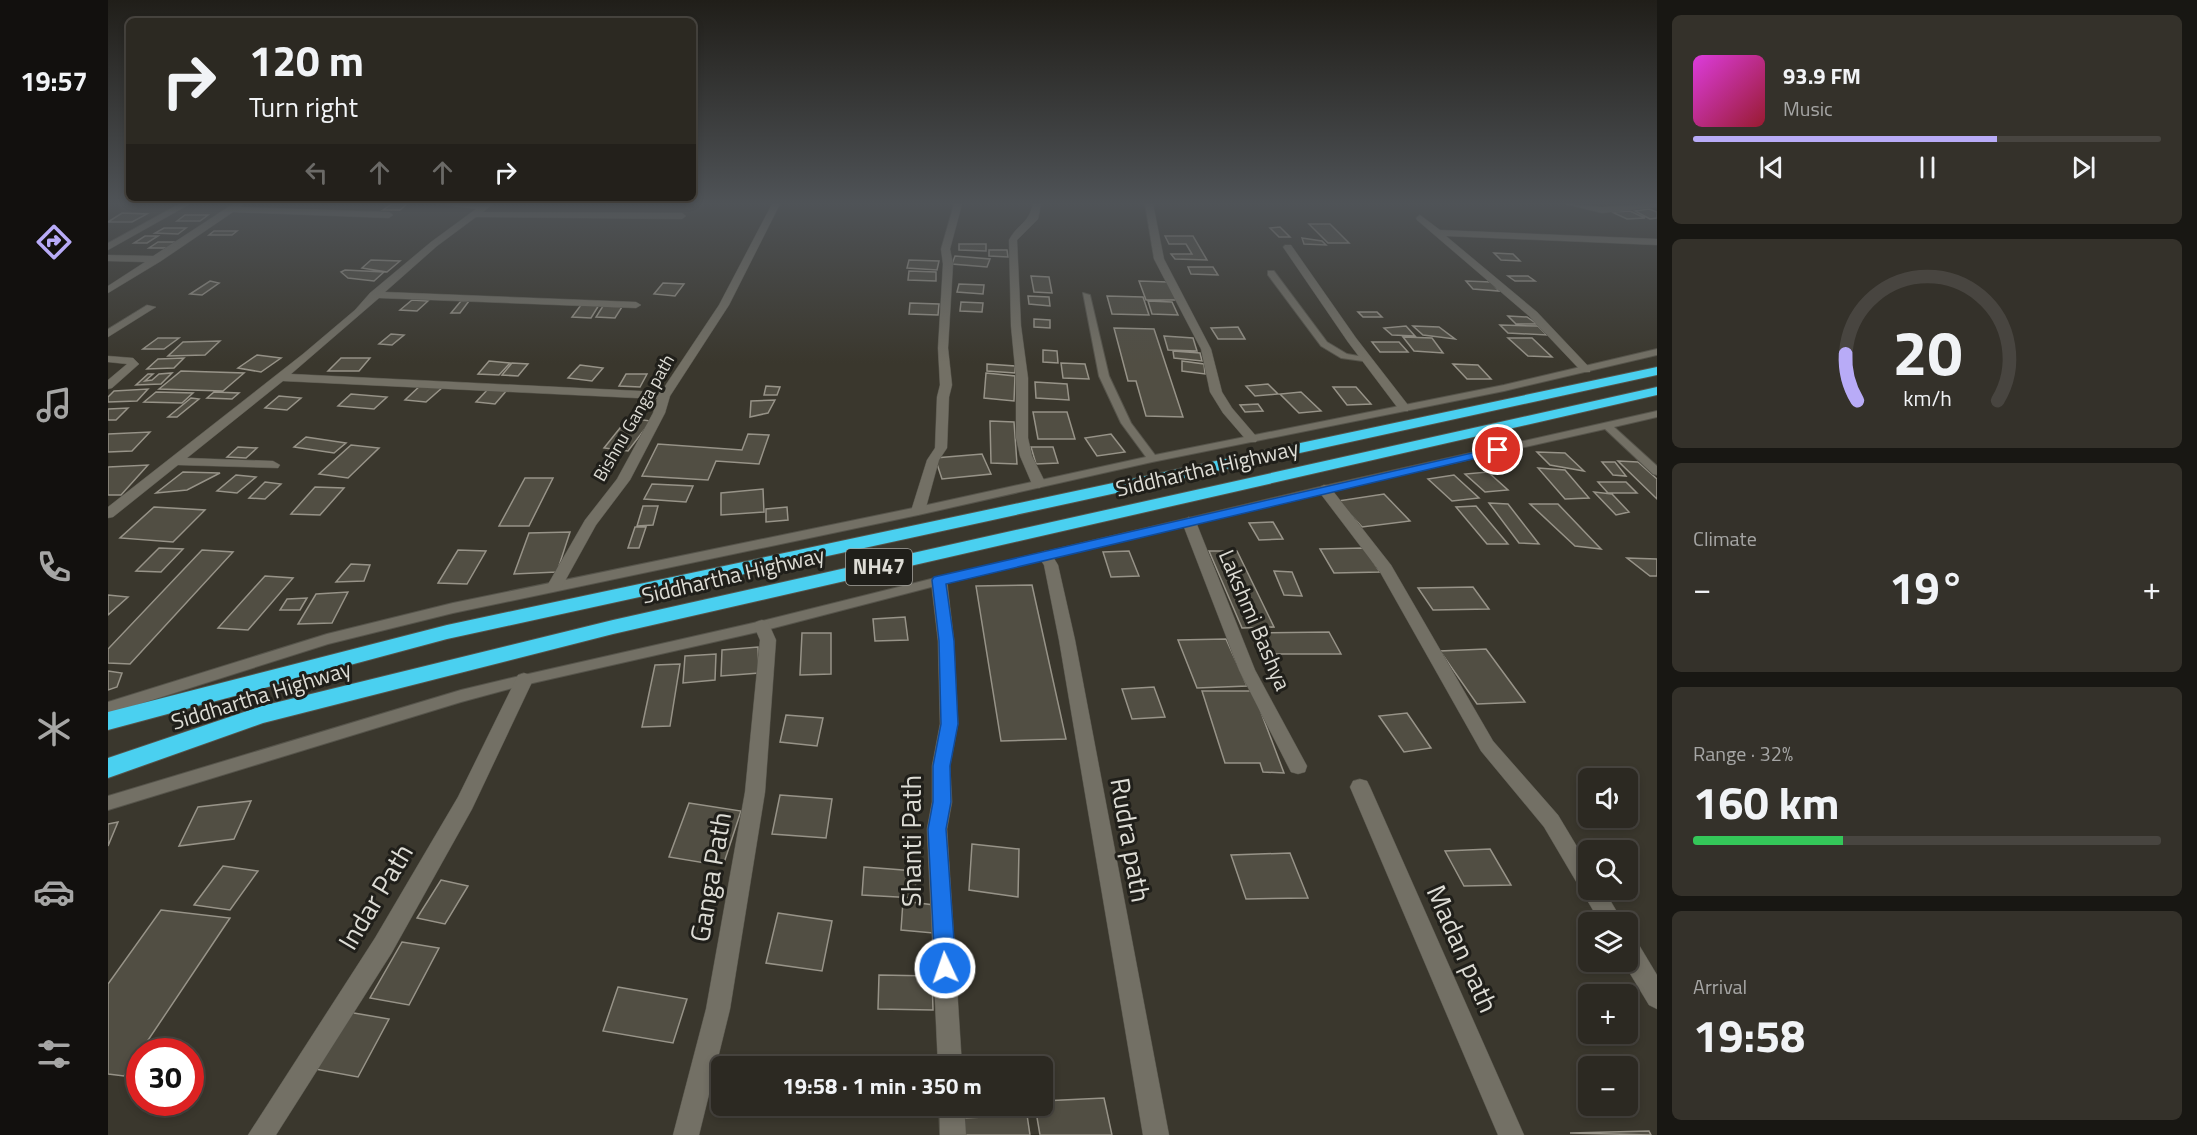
<!DOCTYPE html>
<html lang="en">
<head>
<meta charset="utf-8">
<style>
  :root { --surface:#2c2922; --page:#34312a; --text:#f1f3f6; --muted:#a6a6a5; --line:#484540; --accent:#b8abf7 }
  body { margin:0; font-family:"Titillium Web",sans-serif; background:var(--page); color:var(--text); height:100vh; display:flex; flex-direction:column; font-size:22px; white-space:nowrap }
  * { box-sizing:border-box; margin:0 }
  p { font-size:20px; color:var(--muted) }
  .icon { flex:none; width:33px; height:33px; fill:none; stroke:currentColor; stroke-width:2; stroke-linecap:round; stroke-linejoin:round }
  .map { position:relative; flex:1; overflow:hidden }
  .drawer { display:flex; flex-direction:column; gap:15px; padding:15px; background:#181713; width:540px }
  .drawer>* { flex:none }
  .hud { position:absolute; left:18px; top:18px; width:570px; height:183px; border-radius:9px; box-shadow:0 3px 9px #0003,0 0 0 2px var(--line); background:#2c2922; color:var(--text); overflow:hidden }
  .buttons { position:absolute; left:1470px; top:768px; display:grid; gap:12px }
  .buttons a { display:grid; place-items:center; width:60px; height:60px; border-radius:9px; background:var(--surface); box-shadow:0 3px 9px #0003,0 0 0 2px var(--line); font-size:30px }
  .speed { position:absolute; left:18px; top:1038px; display:flex; gap:12px; font-size:30px; font-weight:700; text-align:center }
  .speed>* { display:grid; place-content:center; width:78px; height:78px; border-radius:50%; background:var(--surface); box-shadow:0 3px 9px #0003,0 0 0 2px var(--line); line-height:1 }
  .speed .limit { border:9px solid #d22; background:#fff; color:#111 }
  .pin { position:absolute; display:grid; place-items:center; width:51px; height:51px; color:#fff; margin:-26px; border:3px solid #fff; border-radius:50%; box-shadow:0 2px 6px #0007 }
  .me { position:absolute; width:66px; margin:-33px; rotate:357deg; stroke-linejoin:round; filter:drop-shadow(0 0 4px #0008) }
  .turn { display:flex; align-items:center; gap:21px; height:126px; padding:0 24px; font-size:27px }
  .turn .icon { width:78px; height:78px; stroke-width:2.5 }
  .turn b { display:block; font-size:42px; line-height:51px }
  .lanes { display:flex; align-items:center; height:57px; padding:0 24px; background:#0003; justify-content:center; gap:30px; direction:ltr }
  .lanes .off { opacity:.35 }
  .big { font-size:45px; font-weight:700; line-height:1.1 }
  .drawer .card { flex:1; display:flex; flex-direction:column; justify-content:center; gap:9px; min-width:0; padding:0 21px; border-radius:9px; background:var(--page) }
  .drawer .dial { align-items:center; gap:0 }
  .dial svg { height:156px; overflow:visible; fill:none; stroke:var(--line); stroke-width:7; stroke-linecap:round; text-anchor:middle }
  .dial text { fill:var(--text); stroke:none }
  .song { display:flex; align-items:center; gap:18px }
  .cover { width:72px; height:72px; border-radius:9px; background:linear-gradient(135deg,hsl(300 70% 55%),hsl(350 70% 35%)) }
  .played { height:6px; border-radius:3px; background:linear-gradient(90deg,var(--accent) 65%,var(--line) 65%) }
  .keys { display:flex; justify-content:space-around; direction:ltr }
  .heat { display:flex; justify-content:space-between; align-items:center; font-size:33px; direction:ltr }
  .charge { height:9px; border-radius:4px; background:linear-gradient(90deg,#34c759 32%,var(--line) 0) }
  .trip { position:absolute; left:603px; top:1056px; width:342px; height:60px; border-radius:9px; background:var(--surface); box-shadow:0 3px 9px #0003,0 0 0 2px var(--line); font-weight:700; line-height:60px; text-align:center }
  main { display:flex; flex:1; min-height:0 }
  .dock { display:flex; flex-direction:column; width:108px; justify-content:space-around; align-items:center; background:#12100e; color:var(--muted) }
  .dock .icon { width:42px; height:42px }
  .dock .selected { color:var(--accent) }
  .dock b { font-size:27px; color:var(--text) }
  .map>svg:first-child { display:block }
  .building { fill:#514e43; stroke:#979388; stroke-width:1.5 }
  .lines { fill:none; stroke-linecap:round; stroke-linejoin:round }
  .lane-casing { stroke:#56544b; stroke-width:2 }
  .street-casing { stroke:#56544b; stroke-width:1 }
  .highway-casing { stroke:#56544b; stroke-width:2 }
  .lane { fill:#737065; fill-rule:evenodd }
  .street { fill:#737065; fill-rule:evenodd }
  .highway { fill:#4ad0f0; fill-rule:evenodd }
  .route { fill:#1a73e8; stroke:#114b97; stroke-width:1.5 }
  .labels { text-anchor:middle; stroke-width:6; stroke-linejoin:round; paint-order:stroke }
  .far-street-label { font-size:18px; fill:#dddcd5; stroke:#201f1a }
  .shield { fill:#201f1a; stroke:#a4a39d; stroke-width:1.5 }
  .shield-label { font-size:21px; font-weight:bold; fill:#dddcd5 }
  .street-label { font-size:22px; fill:#dddcd5; stroke:#201f1a }
  .near-street-label { font-size:27px; fill:#dddcd5; stroke:#201f1a }
</style>
</head>
<body>
<main>
<nav class="dock">
<b>19:57</b>
<svg class="icon selected" aria-label="directions" viewBox="0 0 24 24"><path d="M12 3l9 9-9 9-9-9zM9 14v-3h6M13 9l2 2-2 2"/></svg>
<svg class="icon" aria-label="music" viewBox="0 0 24 24"><path d="M9 18V5l10-2v13"/><circle cx="6" cy="18" r="3"/><circle cx="16" cy="16" r="3"/></svg>
<svg class="icon" aria-label="phone" viewBox="0 0 24 24"><path d="M5 4h4l2 5-3 2q2 4 5 5l2-3 5 2v4C11 20 4 13 5 4z"/></svg>
<svg class="icon" aria-label="climate" viewBox="0 0 24 24"><path d="M12 3v18M4 7l16 10M4 17L20 7"/></svg>
<svg class="icon" aria-label="car" viewBox="0 0 24 24"><path d="M5 17H2v-5l4-1 3-4h7l3 4 3 1v5h-3M9 17h6M6 11h13"/><circle cx="7" cy="17" r="2"/><circle cx="17" cy="17" r="2"/></svg>
<svg class="icon" aria-label="filters" viewBox="0 0 24 24"><path d="M4 7h16M4 17h16"/><circle cx="9" cy="7" r="2"/><circle cx="15" cy="17" r="2"/></svg>
</nav>
<div class="map">
<svg width="1549" height="1135" viewBox="0 0 1549 1135">
  <rect width="100%" height="100%" fill="#3a372d"/>
  <path class="building" d="M284,204H299L292,210H275Z
    M1541,209L1549,212V218L1542,219L1527,211Z
    M1522,211L1537,218L1519,219L1504,212Z
    M14,213L39,214L24,222H0Z
    M77,215H100L92,221H69Z
    M1201,224H1222L1241,243H1220Z
    M1172,227L1182,237H1171L1162,228Z
    M56,228H78L70,234L47,233Z
    M106,231H129L124,235H101Z
    M37,236H50L39,243H26Z
    M1057,236H1085L1099,260L1067,259L1063,254H1084L1078,244H1061Z
    M1194,238L1214,241L1218,245L1196,244Z
    M50,242H71L62,248H41Z
    M851,244H878V251L851,250Z
    M881,250H899L900,257L881,256Z
    M1386,253L1405,254L1412,261L1393,260Z
    M847,256L882,259L879,267L844,264Z
    M263,260L292,261L279,272L254,268Z
    M801,260L831,261L829,270L799,268Z
    M1080,267H1105L1110,275L1083,274Z
    M237,270L276,272L266,281L240,278L233,272Z
    M801,271L828,272V281L800,280Z
    M923,276L941,277L944,293L926,292Z
    M1400,276H1420L1427,281H1407Z
    M102,281L111,283L94,295L82,294Z
    M1031,281L1060,282L1068,300H1038Z
    M1358,281L1383,282L1391,291L1365,289Z
    M555,283L576,284L567,296L546,294Z
    M851,284L876,285L875,294L849,292Z
    M920,296L941,297L942,306L921,304Z
    M999,296L1035,297L1041,315L1004,314Z
    M304,300L320,301L309,311L292,310Z
    M353,301H361L352,313H343Z
    M1040,301L1064,302L1070,315L1044,314Z
    M853,302L875,303L874,312L852,311Z
    M802,303L831,304L830,315L801,314Z
    M473,305H491L483,318L464,317Z
    M495,306L514,307L507,318L488,317Z
    M1250,312H1269L1274,317H1255Z
    M1400,316L1419,317L1429,324H1408Z
    M926,319L942,320V328L926,327Z
    M1392,325L1430,326L1439,335L1400,333Z
    M1298,326L1307,336L1284,335L1276,328Z
    M1305,326L1331,327L1347,339L1315,335Z
    M1130,327L1137,339H1110L1103,328Z
    M1006,328L1046,329L1075,417L1038,416L1028,381H1020Z
    M283,334L296,335L284,345L271,344Z
    M1056,336L1085,338L1089,351L1060,350Z
    M1295,337L1324,338L1335,353L1306,351Z
    M50,338H71L56,349H35Z
    M1400,338H1424L1444,357L1420,356Z
    M112,341L97,355L60,356L75,342Z
    M1264,342H1291L1300,352H1272Z
    M935,350L949,351L950,363L935,362Z
    M1065,351L1092,353L1094,361L1066,358Z
    M149,355L173,358L153,372L130,368Z
    M76,358L66,368L39,369L50,359Z
    M233,358H262L251,371H220Z
    M381,361L402,363L391,375L370,374Z
    M1074,361L1096,364L1097,374L1074,371Z
    M404,363L420,364L410,376L394,375Z
    M953,363L977,364L981,379L955,378Z
    M879,364L907,366V373L879,371Z
    M1345,364L1370,365L1383,379H1359Z
    M472,365L495,368L484,381L460,378Z
    M73,371L136,373L115,391L51,389Z
    M64,373L53,384L28,385L40,374H45L37,381L44,380L51,374Z
    M878,373L907,376L906,401L876,398Z
    M518,374H539L532,387L511,386Z
    M927,382L959,384L961,400L928,398Z
    M314,384L335,387L318,402L297,400Z
    M1160,384L1170,394L1147,396L1138,386Z
    M658,386L672,387L669,395H656Z
    M1225,387H1248L1263,404L1239,405Z
    M381,388L399,390L387,404L368,402Z
    M40,389L29,401L0,402V397L6,391Z
    M48,392L85,393L74,403L36,402Z
    M106,392L131,393L124,399L99,398Z
    M1193,392L1213,411L1191,413L1172,394Z
    M243,394L279,397L266,409L230,406Z
    M171,396L193,398L179,410L157,408Z
    M83,398L91,399L69,417H60Z
    M667,400L660,413L642,417L643,401Z
    M1150,404L1155,411L1137,412L1132,405Z
    M20,408L8,420H0V409Z
    M925,412H959L967,439H930Z
    M520,418L543,421L520,451L496,448Z
    M882,421L906,422L909,464L883,463Z
    M42,432L24,451L0,452V434Z
    M640,434L661,435L651,464L608,461L600,480L534,476L550,444L634,450Z
    M1003,434L1017,452L989,456L977,438Z
    M198,437L238,443L226,453L186,447Z
    M243,445L271,448L240,478L211,474Z
    M130,447L149,448L138,458L119,457Z
    M923,447H945L950,463L928,464Z
    M1429,452L1457,453L1476,471L1442,465Z
    M874,454L883,474L834,479L827,458Z
    M1510,461L1530,462L1549,479V499Z
    M1494,462H1507L1518,476L1505,475Z
    M40,465L13,495H0V467Z
    M1430,468L1457,470L1481,498L1457,499Z
    M75,472L112,473L79,490L48,493Z
    M1380,472L1400,490L1377,492L1357,474Z
    M128,475L148,477L129,493L109,491Z
    M1346,475L1371,498L1344,501L1320,479Z
    M417,478H445L421,526H391Z
    M157,482L173,484L157,499L141,498Z
    M1490,482H1518L1529,493H1500Z
    M544,484L585,486L578,502L536,499Z
    M207,487L236,488L212,515L183,514Z
    M655,489L656,512L613,515V493Z
    M1486,492L1504,494L1521,512L1508,515Z
    M1276,494L1302,521L1254,527L1230,501Z
    M1381,503L1400,504L1431,544L1411,543Z
    M1422,504H1450L1493,549L1467,546Z
    M535,506H550L545,525L529,526Z
    M1368,506L1400,544H1379L1348,507Z
    M46,507L97,510L65,542L12,538Z
    M679,507L680,520L658,522V509Z
    M1165,522L1175,539L1151,540L1141,523Z
    M527,527H538L531,548H520Z
    M462,532L449,572L406,574L421,533Z
    M51,548L75,549L53,572L28,571Z
    M1256,548L1272,572L1226,573L1212,549Z
    M94,550L125,552L22,664L0,663V649Z
    M350,550L378,551L359,584L330,583Z
    M1021,551L1031,576L1003,577L995,552Z
    M1101,551H1129L1166,627L1134,628Z
    M1519,558L1549,559V576H1542Z
    M243,564L262,565L256,581L228,582Z
    M1166,571L1184,572L1194,596L1176,595Z
    M157,576L185,578L140,630L110,628Z
    M924,585L958,739L893,741L868,586Z
    M1365,587L1381,609L1325,610L1310,588Z
    M240,592L224,623L190,624L208,594Z
    M0,595L20,597L0,615Z
    M199,598L192,610H172L179,599Z
    M797,617L800,640L767,641L765,619Z
    M1221,632L1233,654H1157L1147,633Z
    M694,633H723V674L692,675Z
    M1118,639L1139,686L1089,688L1070,640Z
    M650,647L651,673L613,676L614,650Z
    M1378,649L1417,702L1369,704L1332,651Z
    M608,654L607,680L575,683L577,656Z
    M572,664L562,726L534,727L547,665Z
    M0,671L14,673L9,687L0,690Z
    M1046,687L1057,717L1024,719L1014,689Z
    M1094,691H1145L1176,773L1155,772L1152,763H1117Z
    M1299,713L1323,748L1296,752L1271,716Z
    M678,715L715,718L709,746L672,742Z
    M672,795L724,799L718,838L664,834Z
    M143,801L126,839L71,846L90,807Z
    M581,803L633,811L615,866L561,857Z
    M10,822L0,846V824Z
    M864,844L911,849L910,897L861,890Z
    M1382,849L1403,885L1356,886L1337,851Z
    M1182,853L1200,898L1138,899L1123,855Z
    M115,866L150,871L122,910L86,905Z
    M756,867L808,871L807,898L754,895Z
    M333,880L360,886L337,924L309,918Z
    M795,901L826,905L825,933L793,930Z
    M53,910L122,918L16,1076L0,1074V984Z
    M670,913L724,921L714,971L658,963Z
    M294,942L331,948L301,1005L262,998Z
    M771,975L824,976L825,1010L770,1009Z
    M510,987L579,999L565,1043L495,1031Z
    M240,1012L281,1019L250,1077L207,1069Z
    M996,1098L1004,1135H932L927,1106H934V1101Z
    M919,1115L922,1135H855L854,1118Z
    M1541,1131L1543,1135L1462,1133Z"/>
  <g class="lines">
    <g class="lane-casing">
      <path id="lane" d="M1160,271H1166L1219,342L1239,354L1262,358V362L1233,358L1213,346L1160,275Z
        M975,293L982,295L1001,376L1023,423L1047,455L1396,385L1549,349V355L1396,391L1044,462L810,515L345,613L220,644L0,714V702L219,634L345,603L810,507L1038,457L1013,423L991,376Z
        M1549,411V417L1506,427L1549,466V475L1545,474L1497,429L1216,492L831,585L654,631L416,685L353,702L0,810V796L353,690L416,675L654,621L831,577L1216,486Z"/>
    </g>
    <g class="street-casing">
      <path id="street" d="M71,204H82L0,250V243Z
        M125,204H135L132,207L281,212L285,215L281,218L125,212L53,261L0,293V286L37,262L0,261V255L45,256Z
        M328,204H385L375,212L574,213L578,216L574,219L368,217L329,246L277,292L528,302L533,305L528,308L271,298L183,374L553,392L611,305L664,204H672L621,305L562,396L557,413L522,480L488,525L452,590H442L439,586L477,520L509,479L545,413L549,399L175,381L79,458L165,461L172,465L170,468L70,465L5,517L0,518V507L195,354L247,310L262,293L323,242L368,209Z
        M846,204H854L842,249L845,264L840,348L844,385L841,397L839,448L831,460L817,511L810,515L803,511L819,460L827,448L829,397L832,385L830,348L835,264L833,249Z
        M925,204H933L930,219L909,240L913,326L920,378V438L924,456L938,484L931,488L924,484L912,456L908,438V378L903,326L901,240C910,223 920,225 925,204Z
        M1037,204H1045L1056,259L1103,349L1114,392L1124,408L1148,436L1150,439L1148,442H1140L1115,413L1102,392L1093,349L1046,259Z
        M1457,204L1494,207L1549,204V207L1494,213Z
        M1312,215L1332,230L1549,239V245L1338,236L1429,312L1482,368V372H1474L1421,316L1309,220L1308,218Z
        M1177,245H1183L1248,338L1300,405V411H1292L1240,342L1175,247Z
        M39,305L48,307L0,337V329Z
        M0,356L25,358L31,364L4,388L0,389V380L19,364L0,362Z
        M1216,485L1221,486L1283,565L1385,741L1450,815L1480,865V890H1496L1515,922H1492L1436,827L1373,751L1272,572L1209,489Z
        M1081,517L1088,522L1147,670L1199,766L1197,772L1190,774L1183,772L1131,670L1074,522Z
        M937,551L942,552L950,565L967,640L1061,1135H1035L951,640L936,565L930,556Z
        M831,576L839,581L846,641L850,724L842,766L844,802L839,829L854,1066H830L819,829L824,802V766L832,724L830,641L823,581Z
        M654,620L660,622L668,640L657,792L622,1009L591,1135H565L598,1009L637,792L652,640L646,626L648,622Z
        M416,673L422,675L425,680L364,809L283,954L168,1135H140L267,938L350,797L410,675Z
        M1252,779L1259,781L1262,787L1416,1135H1390L1242,787L1245,781Z
        M1520,937L1528,940L1549,975V1009L1541,1005L1515,962H1520Z
        M831,1106H856L858,1135H832Z"/>
    </g>
    <g class="highway-casing">
      <path id="highway" d="M1549,367V375L339,639L0,730V712L339,625Z
        M1549,387V395L505,634L155,723L0,778V758L154,706L505,620Z"/>
    </g>
    <use href="#lane" class="lane"/>
    <use href="#street" class="street"/>
    <use href="#highway" class="highway"/>
  </g>
  <linearGradient id="sky" x2="0" y2="1"><stop stop-color="#201e19"/><stop offset="0.56" stop-color="#4f5357"/><stop offset="1" stop-color="#4f5357" stop-opacity="0"/></linearGradient>
  <rect width="1549" height="363" fill="url(#sky)"/>
  <path class="route" d="M1390,447L1396,450L1394,452L838,584L846,641L850,724L842,766L843,802L838,829L848,968L845,975L837,978L830,975L827,968L820,829L825,802V766L833,724L831,641L824,580L826,577Z"/>
  <g class="labels">
    <g class="far-street-label">
      <text transform="translate(526 418) rotate(-60)" y="6">Bishnu Ganga path</text>
    </g>
    <rect class="shield" x="738" y="549" width="66" height="36" rx="4.5"/>
    <g class="shield-label">
      <text x="771" y="574">NH47</text>
    </g>
    <g class="street-label">
      <text transform="translate(1099 468) rotate(-13)" y="8">Siddhartha Highway</text>
      <text transform="translate(625 575) rotate(-13)" y="8">Siddhartha Highway</text>
      <text transform="translate(1147 620) rotate(67)" y="8">Lakshmi Bashya</text>
      <text transform="translate(153 695) rotate(-17)" y="8">Siddhartha Highway</text>
    </g>
    <g class="near-street-label">
      <text transform="translate(1022 840) rotate(80)" y="9">Rudra path</text>
      <text transform="translate(804 841) rotate(-90)" y="9">Shanti Path</text>
      <text transform="translate(603 877) rotate(-80)" y="9">Ganga Path</text>
      <text transform="translate(268 897) rotate(-59)" y="9">Indar Path</text>
      <text transform="translate(1354 949) rotate(66)" y="9">Madan path</text>
    </g>
  </g>
</svg>
<div class="buttons">
<a><svg class="icon" aria-label="sound" viewBox="0 0 24 24"><path d="M4 9h4l5-4v14l-5-4H4zM17 9q2 3 0 6"/></svg></a>
<a><svg class="icon" aria-label="search" viewBox="0 0 24 24"><circle cx="10" cy="10" r="6"/><path d="M15 15l6 6"/></svg></a>
<a><svg class="icon" aria-label="layers" viewBox="0 0 24 24"><path d="M12 4l9 5-9 5-9-5zM3 14l9 5 9-5"/></svg></a>
<a>+</a>
<a>−</a>
</div>
<div class="speed"><div class="limit">30</div></div>
<div class="pin" style="left:1390px;top:450px;background:#d93025"><svg class="icon" aria-label="arrive" viewBox="0 0 24 24"><path d="M6 21V4h12l-3 4 3 4H6"/></svg></div>
<svg class="me" style="left:837px;top:968px" viewBox="-20 -20 40 40"><circle r="17" fill="#1a73e8" stroke="#fff" stroke-width="3"/><path d="M0-11L8 9 0 5-8 9z" fill="#fff"/></svg>
<div class="trip">19:58 · 1 min · 350 m</div>
<div class="hud">
<div class="turn"><svg class="icon" aria-label="right" viewBox="0 0 24 24"><path d="M7 20v-9h11M14 6l5 5-5 5"/></svg><div><b>120 m</b>Turn right</div></div>
<div class="lanes"><svg class="icon off" aria-label="left" viewBox="0 0 24 24"><path d="M17 20v-9H6M10 6l-5 5 5 5"/></svg><svg class="icon off" aria-label="ahead" viewBox="0 0 24 24"><path d="M12 20V5M6 11l6-6 6 6"/></svg><svg class="icon off" aria-label="ahead" viewBox="0 0 24 24"><path d="M12 20V5M6 11l6-6 6 6"/></svg><svg class="icon" aria-label="right" viewBox="0 0 24 24"><path d="M7 20v-9h11M14 6l5 5-5 5"/></svg></div>
</div>
</div>
<section class="drawer">
<div class="card">
<div class="song"><i class="cover"></i><div><b>93.9 FM</b><p>Music</p></div></div>
<div class="played"></div>
<div class="keys"><svg class="icon" aria-label="previous" viewBox="0 0 24 24"><path d="M18 5L8 12l10 7zM5 5v14"/></svg><svg class="icon" aria-label="pause" viewBox="0 0 24 24"><path d="M8 5v14M16 5v14"/></svg><svg class="icon" aria-label="next" viewBox="0 0 24 24"><path d="M6 5l10 7-10 7zM19 5v14"/></svg></div>
</div>
<div class="card dial"><svg viewBox="0 0 100 80">
<path d="M14 69A42 42 0 1 1 86 69"/>
<path d="M14 69A42 42 0 0 1 8 45" stroke="#b8abf7"/>
<text x="50" y="56" font-size="32" font-weight="700">20</text>
<text x="50" y="72" font-size="11">km/h</text>
</svg></div>
<div class="card"><p>Climate</p>
<div class="heat"><a>−</a><b class="big">19°</b><a>+</a></div>
</div>
<div class="card"><p>Range · 32%</p><b class="big">160 km</b><div class="charge"></div></div>
<div class="card"><p>Arrival</p><b class="big">19:58</b></div>
</section>
</main>
</body>
</html>
